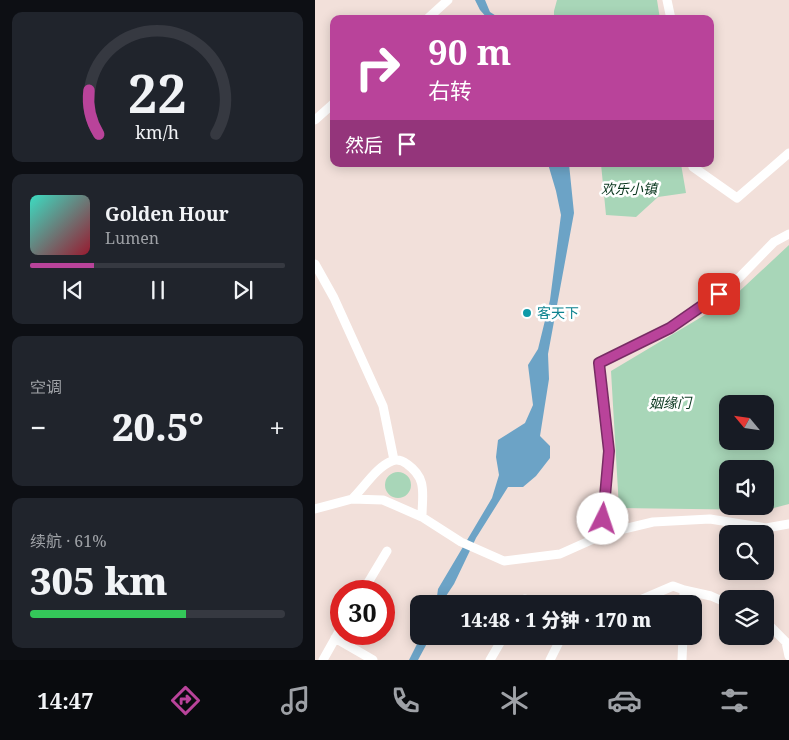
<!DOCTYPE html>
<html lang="zh">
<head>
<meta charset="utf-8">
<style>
  :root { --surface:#171b24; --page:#20242c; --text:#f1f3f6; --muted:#9ea1a6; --line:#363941; --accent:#b9439a }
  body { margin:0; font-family:"Noto Serif","Noto Sans SC",serif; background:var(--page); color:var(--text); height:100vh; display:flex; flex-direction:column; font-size:19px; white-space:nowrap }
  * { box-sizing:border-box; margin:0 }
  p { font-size:16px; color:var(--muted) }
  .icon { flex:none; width:28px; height:28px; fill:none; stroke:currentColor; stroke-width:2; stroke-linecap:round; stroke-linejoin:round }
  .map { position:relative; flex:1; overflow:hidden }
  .drawer { display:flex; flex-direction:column; gap:12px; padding:12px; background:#0d0f14; width:315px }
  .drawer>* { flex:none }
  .hud { position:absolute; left:15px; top:15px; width:384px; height:152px; border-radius:10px; box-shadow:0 2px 12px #0003; background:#b9439a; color:#fff; overflow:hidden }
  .needle { width:32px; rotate:299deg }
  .buttons { position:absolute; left:404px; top:395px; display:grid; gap:10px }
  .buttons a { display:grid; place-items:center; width:55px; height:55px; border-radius:10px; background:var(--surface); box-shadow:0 2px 12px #0003; font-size:25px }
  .speed { position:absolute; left:15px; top:580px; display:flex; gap:10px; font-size:25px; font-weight:700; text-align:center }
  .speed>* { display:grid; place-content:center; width:65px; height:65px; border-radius:50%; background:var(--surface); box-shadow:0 2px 12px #0003; line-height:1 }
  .speed .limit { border:8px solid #d22; background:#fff; color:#111 }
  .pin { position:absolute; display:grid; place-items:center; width:42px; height:42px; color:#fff; margin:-21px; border-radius:10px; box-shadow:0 2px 8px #0006 }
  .me { position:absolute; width:55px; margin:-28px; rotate:4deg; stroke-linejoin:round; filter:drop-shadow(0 0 4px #0008) }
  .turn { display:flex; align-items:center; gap:18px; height:105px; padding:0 15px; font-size:22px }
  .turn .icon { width:65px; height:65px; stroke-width:2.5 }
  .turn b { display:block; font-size:35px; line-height:42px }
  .then { display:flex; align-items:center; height:48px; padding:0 15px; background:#0003; gap:10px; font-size:19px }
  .big { font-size:38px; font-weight:800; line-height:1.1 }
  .drawer .card { flex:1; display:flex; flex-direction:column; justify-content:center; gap:8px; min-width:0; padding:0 18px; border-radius:10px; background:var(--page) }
  .drawer .dial { align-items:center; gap:0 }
  .dial svg { height:130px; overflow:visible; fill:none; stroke:var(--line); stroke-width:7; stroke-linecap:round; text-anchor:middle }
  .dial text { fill:var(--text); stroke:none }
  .song { display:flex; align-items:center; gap:15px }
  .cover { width:60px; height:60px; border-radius:8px; background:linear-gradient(135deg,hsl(170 70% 55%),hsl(350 70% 35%)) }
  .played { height:5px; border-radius:2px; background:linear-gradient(90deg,var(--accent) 25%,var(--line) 25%) }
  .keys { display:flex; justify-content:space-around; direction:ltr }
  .heat { display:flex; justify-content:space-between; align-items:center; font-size:28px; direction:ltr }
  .charge { height:8px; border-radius:4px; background:linear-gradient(90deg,#34c759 61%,var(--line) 0) }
  .trip { position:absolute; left:95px; top:595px; width:292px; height:50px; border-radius:10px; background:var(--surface); box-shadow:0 2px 12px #0003; font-weight:800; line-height:50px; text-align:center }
  .dock { display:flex; height:80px; justify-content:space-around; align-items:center; background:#090b0e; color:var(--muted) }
  .dock .icon { width:35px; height:35px }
  .dock .current { color:var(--accent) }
  .dock b { font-size:22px; color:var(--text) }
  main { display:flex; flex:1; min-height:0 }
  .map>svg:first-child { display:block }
  .green { fill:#a8d6b8; fill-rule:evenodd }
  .water { fill:#6ca3c6 }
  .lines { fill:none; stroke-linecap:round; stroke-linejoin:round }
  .street { stroke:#fff; stroke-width:9 }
  .route-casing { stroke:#782c64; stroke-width:12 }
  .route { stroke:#b9439a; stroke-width:9 }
  .culture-dot { fill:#0f9aa8; stroke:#fff; stroke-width:2 }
  .labels { text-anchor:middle; stroke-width:5; stroke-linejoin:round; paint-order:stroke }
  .park-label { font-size:14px; font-style:italic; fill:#0a371f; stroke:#fff }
  .culture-label { font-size:14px; fill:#0d838f; stroke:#fff; text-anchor:start }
</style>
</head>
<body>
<main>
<section class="drawer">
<div class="card dial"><svg viewBox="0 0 100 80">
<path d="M14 69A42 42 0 1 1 86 69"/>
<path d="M14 69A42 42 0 0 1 8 42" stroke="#b9439a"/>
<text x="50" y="56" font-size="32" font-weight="700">22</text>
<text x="50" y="72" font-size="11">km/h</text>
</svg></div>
<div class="card">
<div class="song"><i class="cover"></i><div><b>Golden Hour</b><p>Lumen</p></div></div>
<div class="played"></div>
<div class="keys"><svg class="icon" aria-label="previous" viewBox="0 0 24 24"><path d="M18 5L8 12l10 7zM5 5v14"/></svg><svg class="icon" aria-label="pause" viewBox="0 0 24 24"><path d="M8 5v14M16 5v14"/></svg><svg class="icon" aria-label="next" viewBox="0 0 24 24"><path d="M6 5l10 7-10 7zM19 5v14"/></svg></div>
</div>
<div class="card"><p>空调</p>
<div class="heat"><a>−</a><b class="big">20.5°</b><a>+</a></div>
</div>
<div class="card"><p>续航 · 61%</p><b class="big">305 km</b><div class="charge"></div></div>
</section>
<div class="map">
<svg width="474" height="660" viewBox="0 0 474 660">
  <rect width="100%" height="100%" fill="#f2e0da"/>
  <path class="green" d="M242,0H342L345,19H239V11Z
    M286,164H366L371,193L343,197L321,217L291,215Z
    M474,245V504L451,510L304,508L296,371L415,300ZM412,404H450V441H412ZM412,469H450V506H412Z
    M70 485a13 13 0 1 1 26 0a13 13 0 1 1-26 0Z"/>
  <path class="water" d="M160,0H170L175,12L186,19H173L165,10Z
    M233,164H254L259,213L233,354L234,379L225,436L235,446V458L221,476L208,487H193L161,538L139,584L129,599L128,604H121L123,589L177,498L184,475L181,457L183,440L210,423L218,405L213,365L223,349L235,300L246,215L241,191Z
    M106,636H116L103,660H94Z"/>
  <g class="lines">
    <path class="street" d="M352,0L356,19
      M112,19L133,0
      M0,120L19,103
      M377,164L378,167L422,198L474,153
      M0,264L19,298L68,406L79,460
      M37,499C49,488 61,467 77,461C82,459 88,461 92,464C113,479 107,494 107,517
      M0,509L37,499L68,500L107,517L146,542L189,561L245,554L292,533L338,522L395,519L451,528L474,524
      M287,536L294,451L283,363L355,328L420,282L459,242L474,234
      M369,590L396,596L412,603
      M48,591L72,551
      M208,604L210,599
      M316,604L358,586L369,590V604
      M450,621L471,642L474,656
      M20,638L58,660
      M8,660L26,628
      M175,660L189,636
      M235,660L247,636
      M367,660L368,636"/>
  </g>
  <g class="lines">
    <g class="route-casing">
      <path id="route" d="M288,519L294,451L284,363L355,328L404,294"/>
    </g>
    <use href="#route" class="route"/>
  </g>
  <circle class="culture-dot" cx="212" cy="313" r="5"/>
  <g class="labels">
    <g class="park-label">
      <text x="314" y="194">欢乐小镇</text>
      <text x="355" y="408">姻缘门</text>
    </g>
    <g class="culture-label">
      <text x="222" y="318">客天下</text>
    </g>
  </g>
</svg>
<div class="buttons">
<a><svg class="needle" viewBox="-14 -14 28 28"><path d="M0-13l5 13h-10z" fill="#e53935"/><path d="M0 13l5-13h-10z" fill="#9ea1a6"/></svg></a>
<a><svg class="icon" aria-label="sound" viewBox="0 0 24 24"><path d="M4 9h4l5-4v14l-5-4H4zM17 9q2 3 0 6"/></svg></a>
<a><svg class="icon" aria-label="search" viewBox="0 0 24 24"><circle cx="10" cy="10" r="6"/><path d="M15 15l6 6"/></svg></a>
<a><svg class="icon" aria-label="layers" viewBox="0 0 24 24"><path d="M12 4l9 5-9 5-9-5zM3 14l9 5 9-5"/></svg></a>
</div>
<div class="speed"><div class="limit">30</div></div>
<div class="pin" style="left:404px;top:294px;background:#d93025"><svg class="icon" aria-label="arrive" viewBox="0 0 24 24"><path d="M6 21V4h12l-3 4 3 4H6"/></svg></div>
<svg class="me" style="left:288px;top:519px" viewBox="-20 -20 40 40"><circle r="19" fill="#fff"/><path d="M0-13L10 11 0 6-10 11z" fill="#b9439a"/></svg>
<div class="trip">14:48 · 1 分钟 · 170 m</div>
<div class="hud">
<div class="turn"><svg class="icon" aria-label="right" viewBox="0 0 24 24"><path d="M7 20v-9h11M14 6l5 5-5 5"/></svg><div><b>90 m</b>右转</div></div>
<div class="then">然后<svg class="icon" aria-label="arrive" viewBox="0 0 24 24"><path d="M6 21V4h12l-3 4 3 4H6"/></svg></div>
</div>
</div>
</main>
<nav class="dock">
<b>14:47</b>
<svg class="icon current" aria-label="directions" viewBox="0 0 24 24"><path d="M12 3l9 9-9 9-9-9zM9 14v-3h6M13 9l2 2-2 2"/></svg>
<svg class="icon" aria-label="music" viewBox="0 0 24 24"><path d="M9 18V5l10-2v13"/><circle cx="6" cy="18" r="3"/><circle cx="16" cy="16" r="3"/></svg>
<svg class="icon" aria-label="phone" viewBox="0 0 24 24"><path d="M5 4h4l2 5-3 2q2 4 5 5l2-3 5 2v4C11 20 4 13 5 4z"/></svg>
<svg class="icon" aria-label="climate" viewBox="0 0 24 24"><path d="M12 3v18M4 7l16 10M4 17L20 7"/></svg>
<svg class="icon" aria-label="car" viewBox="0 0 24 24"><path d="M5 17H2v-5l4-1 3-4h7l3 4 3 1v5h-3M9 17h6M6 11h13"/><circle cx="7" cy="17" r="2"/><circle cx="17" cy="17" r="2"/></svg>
<svg class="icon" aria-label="filters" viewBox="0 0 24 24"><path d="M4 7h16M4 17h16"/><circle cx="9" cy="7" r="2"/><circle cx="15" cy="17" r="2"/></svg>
</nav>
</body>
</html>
